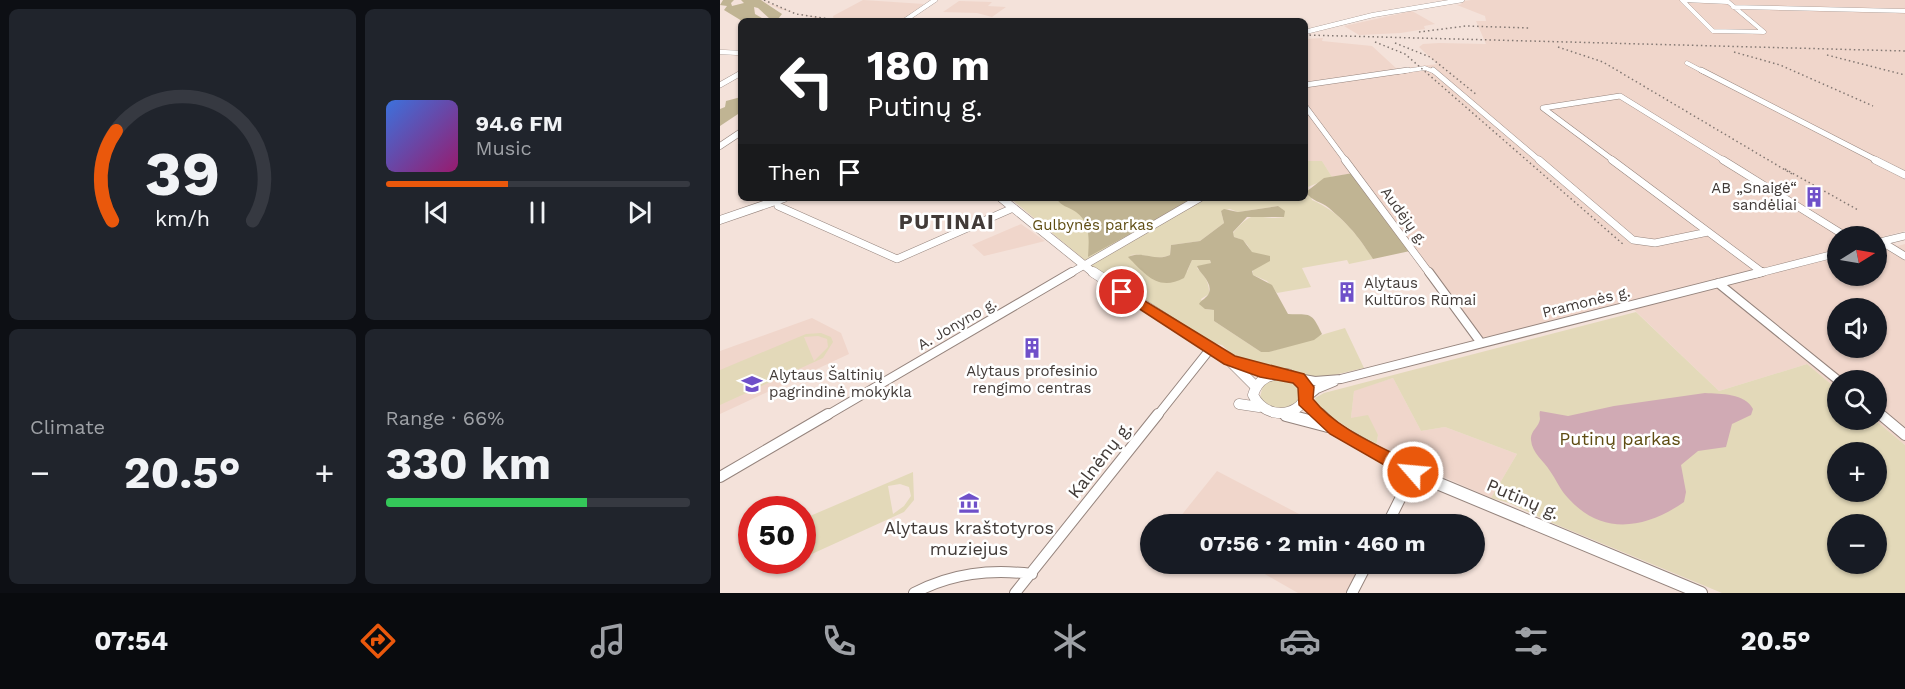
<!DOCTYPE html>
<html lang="en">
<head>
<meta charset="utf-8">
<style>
  :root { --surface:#171b24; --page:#20242c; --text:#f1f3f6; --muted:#9ea1a6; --line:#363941; --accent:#ea580c }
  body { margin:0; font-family:"Work Sans",sans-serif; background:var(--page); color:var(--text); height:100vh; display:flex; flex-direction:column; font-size:22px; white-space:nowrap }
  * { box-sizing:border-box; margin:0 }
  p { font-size:20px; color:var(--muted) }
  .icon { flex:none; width:33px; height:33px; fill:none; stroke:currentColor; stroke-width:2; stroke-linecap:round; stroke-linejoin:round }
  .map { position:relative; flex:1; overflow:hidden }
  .details { display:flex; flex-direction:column; gap:9px; padding:9px; background:#0d0f14; width:720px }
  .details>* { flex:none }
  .hud { position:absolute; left:18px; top:18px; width:570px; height:183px; border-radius:9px; box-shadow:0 2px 4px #0004; background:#202124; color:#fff; overflow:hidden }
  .needle { width:39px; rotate:79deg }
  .tools { position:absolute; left:1107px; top:226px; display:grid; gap:12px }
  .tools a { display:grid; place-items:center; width:60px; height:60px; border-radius:50%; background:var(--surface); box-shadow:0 2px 4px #0004; font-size:30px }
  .speed { position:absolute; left:18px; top:496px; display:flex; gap:12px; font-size:30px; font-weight:700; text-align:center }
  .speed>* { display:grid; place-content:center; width:78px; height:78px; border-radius:50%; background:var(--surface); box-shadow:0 2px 4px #0004; line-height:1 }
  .speed .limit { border:9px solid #d22; background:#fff; color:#111 }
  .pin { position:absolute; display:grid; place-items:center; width:51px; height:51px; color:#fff; margin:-26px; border:3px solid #fff; border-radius:50%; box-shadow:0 2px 6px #0007 }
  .me { position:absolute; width:66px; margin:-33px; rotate:297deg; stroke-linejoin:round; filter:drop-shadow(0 0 4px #0008) }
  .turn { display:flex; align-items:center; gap:21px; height:126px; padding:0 30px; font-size:27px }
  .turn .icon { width:78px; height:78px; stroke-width:2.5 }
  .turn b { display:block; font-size:42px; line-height:51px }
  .then { display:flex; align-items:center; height:57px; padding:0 30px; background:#0003; gap:12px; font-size:22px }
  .big { font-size:45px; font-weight:700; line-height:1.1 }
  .details .tile { flex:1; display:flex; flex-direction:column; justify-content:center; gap:9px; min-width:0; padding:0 21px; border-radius:9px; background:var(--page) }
  .details .dial { align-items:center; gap:0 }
  .dial svg { height:156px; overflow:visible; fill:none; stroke:var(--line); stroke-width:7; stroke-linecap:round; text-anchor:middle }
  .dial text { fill:var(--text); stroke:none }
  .song { display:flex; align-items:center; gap:18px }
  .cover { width:72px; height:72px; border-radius:9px; background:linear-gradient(135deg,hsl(220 70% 55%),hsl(320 70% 35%)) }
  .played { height:6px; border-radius:3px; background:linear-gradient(90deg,var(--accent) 40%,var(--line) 40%) }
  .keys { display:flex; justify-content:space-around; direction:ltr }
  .heat { display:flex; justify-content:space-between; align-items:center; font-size:33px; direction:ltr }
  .charge { height:9px; border-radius:4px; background:linear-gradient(90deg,#34c759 66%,var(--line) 0) }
  .details .tiles { flex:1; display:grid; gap:9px; grid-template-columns:repeat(2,1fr) }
  .trip { position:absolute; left:420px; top:514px; width:345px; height:60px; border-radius:30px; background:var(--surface); box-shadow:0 2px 4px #0004; font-weight:700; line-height:60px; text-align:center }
  .tabs { display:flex; height:96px; justify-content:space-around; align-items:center; background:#090b0e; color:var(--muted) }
  .tabs .icon { width:42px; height:42px }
  .tabs .current { color:var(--accent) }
  .tabs b { font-size:27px; color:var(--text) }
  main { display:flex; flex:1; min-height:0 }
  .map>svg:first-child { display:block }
  .built { fill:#f0d6cb; fill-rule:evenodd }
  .green { fill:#e3d9b9; fill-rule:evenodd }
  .forest { fill:#c0b493 }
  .water { fill:#d0aab4 }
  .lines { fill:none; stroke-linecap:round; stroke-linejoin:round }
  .minor-far4-casing { stroke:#95847d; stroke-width:4.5 }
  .minor-far3-casing { stroke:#95847d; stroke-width:6 }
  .minor-far2-casing { stroke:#95847d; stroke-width:8 }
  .minor-far1-casing { stroke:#95847d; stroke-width:10 }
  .minor-casing { stroke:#95847d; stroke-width:12 }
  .major-far4-casing { stroke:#95847d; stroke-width:5 }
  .major-far3-casing { stroke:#95847d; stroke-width:7 }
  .major-far2-casing { stroke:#95847d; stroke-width:9 }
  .major-far1-casing { stroke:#95847d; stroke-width:11 }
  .major-casing { stroke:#95847d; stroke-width:14 }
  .minor-far4 { stroke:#fff; stroke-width:4 }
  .minor-far3 { stroke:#fff; stroke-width:5 }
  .minor-far2 { stroke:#fff; stroke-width:7 }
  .minor-far1 { stroke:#fff; stroke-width:8 }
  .minor { stroke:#fff; stroke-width:10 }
  .major-far4 { stroke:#fff; stroke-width:4.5 }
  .major-far3 { stroke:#fff; stroke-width:6 }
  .major-far2 { stroke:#fff; stroke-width:8 }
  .major-far1 { stroke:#fff; stroke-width:10 }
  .major { stroke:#fff; stroke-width:12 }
  .rail { stroke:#827772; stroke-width:1.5; stroke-dasharray:1.5 3; stroke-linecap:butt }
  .route { fill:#ea580c; stroke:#983908; stroke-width:1.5 }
  .labels { text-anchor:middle; stroke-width:5; stroke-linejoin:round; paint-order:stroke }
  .poi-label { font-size:15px; fill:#423b38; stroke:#fff; text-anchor:start }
  .street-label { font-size:15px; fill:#423b38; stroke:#fff }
  .park-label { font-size:15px; fill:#5f4d13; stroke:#fff }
  .near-park-label { font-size:18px; fill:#5f4d13; stroke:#fff }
  .near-street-label { font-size:18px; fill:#423b38; stroke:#fff }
  .near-poi-label { font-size:18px; fill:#423b38; stroke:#fff }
  .district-label { font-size:21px; font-weight:bold; letter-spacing:1.5px; fill:#423b38; stroke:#fff }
</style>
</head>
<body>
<main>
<section class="details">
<div class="tiles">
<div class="tile dial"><svg viewBox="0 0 100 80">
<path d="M14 69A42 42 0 1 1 86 69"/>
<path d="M14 69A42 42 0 0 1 16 23" stroke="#ea580c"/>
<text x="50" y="56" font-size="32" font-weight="700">39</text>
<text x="50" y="72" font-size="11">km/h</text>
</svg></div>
<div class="tile">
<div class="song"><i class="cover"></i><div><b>94.6 FM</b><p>Music</p></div></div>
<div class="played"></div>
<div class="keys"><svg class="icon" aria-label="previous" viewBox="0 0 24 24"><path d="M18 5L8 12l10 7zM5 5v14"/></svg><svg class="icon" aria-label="pause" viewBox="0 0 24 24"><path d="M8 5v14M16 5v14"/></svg><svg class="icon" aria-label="next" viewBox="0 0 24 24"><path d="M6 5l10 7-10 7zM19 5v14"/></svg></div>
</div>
<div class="tile"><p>Climate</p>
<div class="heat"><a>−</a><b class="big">20.5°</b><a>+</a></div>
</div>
<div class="tile"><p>Range · 66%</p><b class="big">330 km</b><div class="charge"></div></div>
</div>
</section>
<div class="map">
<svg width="1185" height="593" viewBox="0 0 1185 593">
  <rect width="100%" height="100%" fill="#f4e2da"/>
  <path class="built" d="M41,0L75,13L114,20L113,16L143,0L204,4L182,21H107L59,9Z
    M751,0H1185V231L1162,237L1177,246L1185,244V445L1155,420L1156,381H1118L1117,389L1087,364L999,391L907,303L755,340L633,173L612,177L602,161H585V39L603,38L602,41L652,46L677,69L717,64L699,47L703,44L719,43L766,44L756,21H766L765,16L737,5L742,4L739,2ZM1118,237H1156V276H1118ZM1118,309H1156V348H1118Z
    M239,1L272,2L268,6L286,7L272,17L257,13L223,12Z
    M692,11L715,24L704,26L705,29L681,33L639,35L624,26Z
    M301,224L325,241L264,256L252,245Z
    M92,318L121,333L129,354L0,414V351Z
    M673,378L701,431L725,427L797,454L771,498L656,447L658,435L631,418L634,390Z
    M497,471L600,525H472L460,517Z
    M527,564H642L627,593H578Z"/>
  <path class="green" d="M585,161H602L612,177L588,187L592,200C620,212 637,234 653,259L629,264L627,260L582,268L591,287L557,293L547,281L533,275C531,260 536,243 514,237L513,233C537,205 535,222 564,217L558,206L518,212L510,209L501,211L504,223L480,241L451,245L450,255C436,261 426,253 410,255L467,272L472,260H490L491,263L477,268C484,275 490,283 489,294L481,299L485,309L494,310V321L541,352H548C575,345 599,335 625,328L644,368L597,379L533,367L517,359L502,345L493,343L373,267L290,198H585Z
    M916,312L999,391L1087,364L1117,389L1118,420H1155L1185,445V593H1002L830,522L789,503L771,498L797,454L725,427L701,431L673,378L634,391L631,418L648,415L658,435L656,447L597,407L595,398L604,393ZM1118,453H1156V492H1118ZM1118,525H1156V564H1118Z
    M101,333L111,337L113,342L103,358L0,405V370L86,334ZM98,336L107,339L108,347L94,361L84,337Z
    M556,378L572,380L581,390C581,409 564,409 549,407L540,397L543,385Z
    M193,472L194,500L184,512L83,558V554L89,551L87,521L83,523V519ZM180,484L189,487L191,496L184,506L173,514L168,486Z"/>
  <path class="forest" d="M3,0H14L11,3L12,6L24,3L21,0H41L62,14L58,19H50L38,8L34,7L35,14L47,21H22L4,10L7,6L0,5Z
    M21,97V112L0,126V109L5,107L6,101Z
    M633,173L690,251L653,259C638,236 630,226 609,208C601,201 592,202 586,192L604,178Z
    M336,198H476L368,257C369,240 371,223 356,212C347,206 342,207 336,198Z
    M558,206L565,211L564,217H527L513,232L514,237L523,240L532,252L550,256V261L532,271L533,275L552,285L568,314C591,315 591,311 602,334L594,340L549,352H541L494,321V310L485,309L479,304C481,300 487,298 489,293C493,282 479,273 477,266L491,263L490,260H472L464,278C438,292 425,274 408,257C423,250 435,262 450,255L451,245L480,241L504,223L501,211L504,209L518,212Z"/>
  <path class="water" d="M985,393C1001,394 1025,393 1033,409L1031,415L1012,424L1006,447L978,451L961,465L966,492L964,502C925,529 882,536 848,498C840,490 836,479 830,471C824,461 812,453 811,440C810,431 819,427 820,419C820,417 819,414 820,411L848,416L894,406Z"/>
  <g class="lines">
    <g class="minor-far4-casing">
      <path id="minor-far4" d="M1006,0L1044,32L993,31L962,0L1007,2
        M1013,7L1185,11
        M967,63L984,72
        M678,72L705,68L715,72"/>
    </g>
    <g class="minor-far3-casing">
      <path id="minor-far3" d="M713,70L820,161
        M981,70L1158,161
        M0,85L21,73
        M585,85L688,70
        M585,106L626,161
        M894,161L823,108L900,96L1005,161"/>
    </g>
    <g class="minor-far2-casing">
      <path id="minor-far2" d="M625,160L710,274
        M819,160L913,240L935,243L988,232
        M892,160L1042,272
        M1003,160L1127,237
        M1155,160L1185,175
        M58,206L177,259L293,208
        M1162,242L1185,256
        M1156,243L1185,236
        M349,274L480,198
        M1036,274L1118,253"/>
    </g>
    <g class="minor-far1-casing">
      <path id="minor-far1" d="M709,272L761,343
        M998,283L1119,381
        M578,378L595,381L621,379L1042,272
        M586,398L597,389L614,382
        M1156,411L1161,416
        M106,416L352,272
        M437,416L491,348"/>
    </g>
    <g class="minor-casing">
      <path id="minor" d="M1160,414L1185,435
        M0,477L108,414
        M667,525L693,473
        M194,593C232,573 270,569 312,574
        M295,593L438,414
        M632,593L647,564"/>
    </g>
    <g class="major-far4-casing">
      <path id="major-far4" d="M184,21L215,0
        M585,32L653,15L742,0
        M0,52L21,53"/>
    </g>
    <g class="major-far3-casing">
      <path id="major-far3" d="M0,146L21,132"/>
    </g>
    <g class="major-far2-casing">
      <path id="major-far2" d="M281,198L375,274
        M0,220L64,198"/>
    </g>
    <g class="major-far1-casing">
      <path id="major-far1" d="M373,272L509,360L536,387
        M517,363L553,373
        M568,374C615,397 554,436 533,395C538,378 551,373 568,374Z
        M585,401L601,416
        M519,404L539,407"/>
    </g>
    <g class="major-casing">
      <path id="major" d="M599,414L615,429L693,473L981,593
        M566,415L608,426"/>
    </g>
    <use href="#minor-far4" class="minor-far4"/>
    <use href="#minor-far3" class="minor-far3"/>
    <use href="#minor-far2" class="minor-far2"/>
    <use href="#minor-far1" class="minor-far1"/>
    <use href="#minor" class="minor"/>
    <use href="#major-far4" class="major-far4"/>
    <use href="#major-far3" class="major-far3"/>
    <use href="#major-far2" class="major-far2"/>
    <use href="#major-far1" class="major-far1"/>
    <use href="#major" class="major"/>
    <path class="rail" d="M44,0L76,14L123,21
      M699,32L746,26L810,28
      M585,35L1185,51
      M655,42L685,54L904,245
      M675,43L710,57L757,95
      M838,47L883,62L1072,174
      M1014,52L1060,65L1153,106
      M1107,55L1185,75
      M1065,169L1138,210"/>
  </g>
  <path class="route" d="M402,287L515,356L584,374L594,387L593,399C618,431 665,448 700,467L702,472L700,478L693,480L687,478L610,434L579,405L578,388L573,383L540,377L504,364L398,295V288Z"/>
  <defs>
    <g id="building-bare" transform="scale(1.62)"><path d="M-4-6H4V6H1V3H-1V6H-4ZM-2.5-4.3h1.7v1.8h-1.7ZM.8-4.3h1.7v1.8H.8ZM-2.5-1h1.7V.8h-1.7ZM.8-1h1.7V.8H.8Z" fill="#6f50c9" stroke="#fff" stroke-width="2.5" paint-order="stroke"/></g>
    <g id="school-bare" transform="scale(1.62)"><path d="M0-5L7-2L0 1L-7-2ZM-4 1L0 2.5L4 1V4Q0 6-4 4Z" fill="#6f50c9" stroke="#fff" stroke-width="2.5" paint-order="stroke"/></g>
    <g id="museum-bare" transform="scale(1.62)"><path d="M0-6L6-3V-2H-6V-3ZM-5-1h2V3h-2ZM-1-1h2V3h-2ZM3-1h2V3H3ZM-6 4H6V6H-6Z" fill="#6f50c9" stroke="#fff" stroke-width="2.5" paint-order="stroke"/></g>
  </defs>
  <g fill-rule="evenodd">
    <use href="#building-bare" x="1094" y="197"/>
    <use href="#building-bare" x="627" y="292"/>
    <use href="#building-bare" x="312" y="348"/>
    <use href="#school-bare" x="32" y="384"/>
    <use href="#museum-bare" x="249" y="503"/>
  </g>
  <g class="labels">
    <g class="poi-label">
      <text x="1077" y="193" text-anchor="end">AB „Snaigė“<tspan x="1077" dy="17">sandėliai</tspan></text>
      <text x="644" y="288">Alytaus<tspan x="644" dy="17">Kultūros Rūmai</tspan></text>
      <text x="312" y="376" text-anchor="middle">Alytaus profesinio<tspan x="312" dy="17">rengimo centras</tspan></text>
      <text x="49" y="380">Alytaus Šaltinių<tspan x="49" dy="17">pagrindinė mokykla</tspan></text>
    </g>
    <g class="street-label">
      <text transform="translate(684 216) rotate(54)" y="5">Audėjų g.</text>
      <text transform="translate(866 302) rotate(-14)" y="5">Pramonės g.</text>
      <text transform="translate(237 324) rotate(-30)" y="5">A. Jonyno g.</text>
    </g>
    <g class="park-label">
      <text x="373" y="230">Gulbynės parkas</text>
    </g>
    <g class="near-park-label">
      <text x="900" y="445">Putinų parkas</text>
    </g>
    <g class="near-street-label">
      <text transform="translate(380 460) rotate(-52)" y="6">Kalnėnų g.</text>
      <text transform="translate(803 499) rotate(23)" y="6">Putinų g.</text>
    </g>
    <g class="near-poi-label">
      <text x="249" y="534">Alytaus kraštotyros<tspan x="249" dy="21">muziejus</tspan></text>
    </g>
    <g class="district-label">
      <text x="227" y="229">PUTINAI</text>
    </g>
  </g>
</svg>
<div class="tools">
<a><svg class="needle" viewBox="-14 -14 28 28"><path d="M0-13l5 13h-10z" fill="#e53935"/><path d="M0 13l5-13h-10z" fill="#9ea1a6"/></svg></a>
<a><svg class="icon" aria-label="sound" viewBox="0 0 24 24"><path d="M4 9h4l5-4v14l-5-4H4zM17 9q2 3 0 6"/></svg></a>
<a><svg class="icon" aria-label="search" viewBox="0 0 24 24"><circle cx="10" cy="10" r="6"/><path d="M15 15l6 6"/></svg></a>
<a>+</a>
<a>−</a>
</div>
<div class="speed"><div class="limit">50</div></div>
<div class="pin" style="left:402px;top:292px;background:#d93025"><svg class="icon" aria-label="arrive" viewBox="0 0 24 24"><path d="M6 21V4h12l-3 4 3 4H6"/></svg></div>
<svg class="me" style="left:693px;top:472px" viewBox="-20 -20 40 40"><circle r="17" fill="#ea580c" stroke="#fff" stroke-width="3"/><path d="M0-11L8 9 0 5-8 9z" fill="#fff"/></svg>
<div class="trip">07:56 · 2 min · 460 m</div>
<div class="hud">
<div class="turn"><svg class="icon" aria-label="left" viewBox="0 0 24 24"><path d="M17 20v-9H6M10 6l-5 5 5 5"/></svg><div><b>180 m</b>Putinų g.</div></div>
<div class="then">Then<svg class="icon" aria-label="arrive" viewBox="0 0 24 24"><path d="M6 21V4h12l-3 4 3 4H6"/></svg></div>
</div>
</div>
</main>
<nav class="tabs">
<b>07:54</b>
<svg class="icon current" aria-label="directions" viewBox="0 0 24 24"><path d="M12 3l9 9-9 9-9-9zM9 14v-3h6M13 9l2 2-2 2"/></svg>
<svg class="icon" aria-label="music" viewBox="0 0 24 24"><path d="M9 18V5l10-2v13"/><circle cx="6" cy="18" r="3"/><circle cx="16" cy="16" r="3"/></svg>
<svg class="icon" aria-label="phone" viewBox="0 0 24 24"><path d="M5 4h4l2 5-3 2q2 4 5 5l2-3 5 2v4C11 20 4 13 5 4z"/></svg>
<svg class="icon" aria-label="climate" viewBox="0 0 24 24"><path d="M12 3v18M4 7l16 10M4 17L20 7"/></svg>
<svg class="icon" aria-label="car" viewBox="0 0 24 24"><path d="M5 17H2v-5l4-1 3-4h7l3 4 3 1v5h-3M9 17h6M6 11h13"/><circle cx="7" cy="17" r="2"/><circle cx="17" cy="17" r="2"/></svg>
<svg class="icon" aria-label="filters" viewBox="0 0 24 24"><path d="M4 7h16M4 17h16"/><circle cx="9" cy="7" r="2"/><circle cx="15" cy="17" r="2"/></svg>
<b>20.5°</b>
</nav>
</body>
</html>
